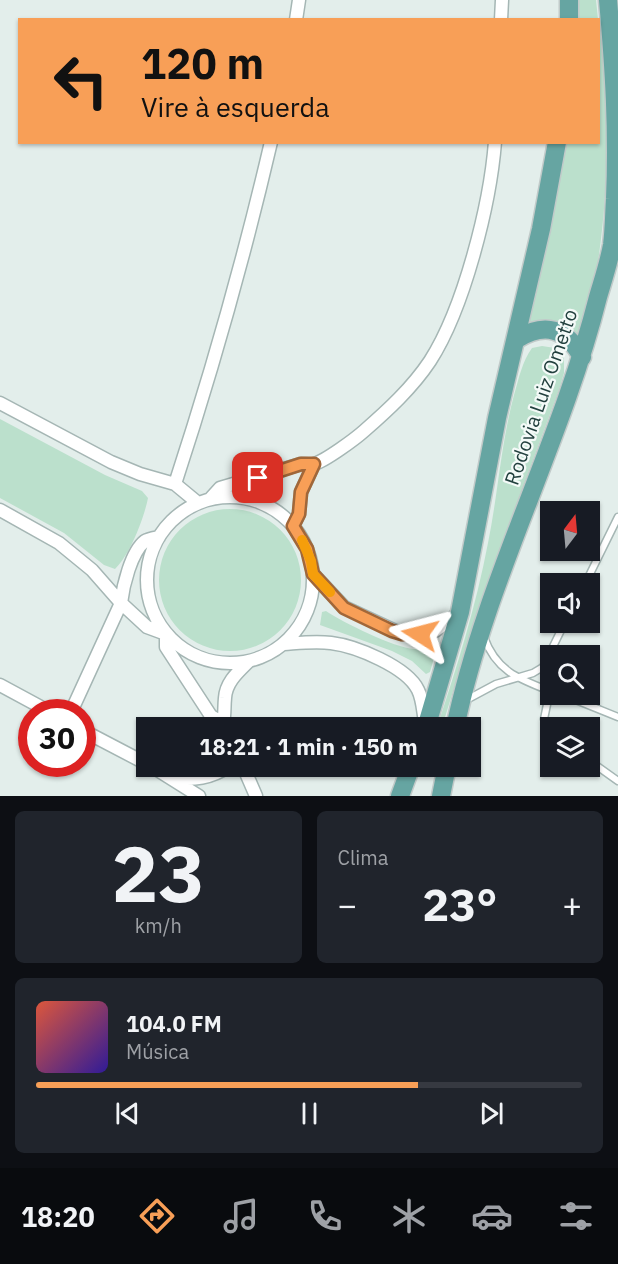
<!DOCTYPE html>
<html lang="pt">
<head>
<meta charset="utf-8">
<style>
  :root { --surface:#171b24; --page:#20242c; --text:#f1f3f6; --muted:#9ea1a6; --line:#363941; --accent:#f89f57 }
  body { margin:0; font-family:"IBM Plex Sans",sans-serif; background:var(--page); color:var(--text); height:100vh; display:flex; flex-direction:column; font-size:22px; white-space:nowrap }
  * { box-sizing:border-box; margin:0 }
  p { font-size:20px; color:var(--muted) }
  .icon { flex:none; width:33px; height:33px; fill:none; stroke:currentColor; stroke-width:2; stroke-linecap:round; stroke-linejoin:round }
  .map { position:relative; height:796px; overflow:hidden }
  .drawer { display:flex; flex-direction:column; gap:15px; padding:15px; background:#0d0f14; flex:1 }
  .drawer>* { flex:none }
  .banner { position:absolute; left:18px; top:18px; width:582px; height:126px; border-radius:0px; box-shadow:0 2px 4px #0004; background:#f89f57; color:#111; overflow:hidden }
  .needle { width:39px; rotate:16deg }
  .tools { position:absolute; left:540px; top:501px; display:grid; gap:12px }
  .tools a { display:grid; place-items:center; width:60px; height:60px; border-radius:0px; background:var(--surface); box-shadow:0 2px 4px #0004; font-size:30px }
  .speed { position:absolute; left:18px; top:699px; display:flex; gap:12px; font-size:30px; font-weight:700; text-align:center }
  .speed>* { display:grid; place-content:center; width:78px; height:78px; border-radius:50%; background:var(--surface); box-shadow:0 2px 4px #0004; line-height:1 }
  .speed .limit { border:9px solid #d22; background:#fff; color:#111 }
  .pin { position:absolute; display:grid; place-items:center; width:51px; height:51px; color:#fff; margin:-26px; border-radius:12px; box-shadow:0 3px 9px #0006 }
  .me { position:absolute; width:66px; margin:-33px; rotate:279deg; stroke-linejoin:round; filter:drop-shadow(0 0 4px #0008) }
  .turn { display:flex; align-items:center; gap:21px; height:126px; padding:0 24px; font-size:27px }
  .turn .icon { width:78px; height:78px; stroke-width:2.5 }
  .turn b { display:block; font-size:42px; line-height:51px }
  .big { font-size:45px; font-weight:700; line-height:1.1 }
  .drawer .card { flex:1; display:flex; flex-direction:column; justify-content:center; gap:9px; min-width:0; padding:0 21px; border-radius:9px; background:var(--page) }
  .drawer .dial { align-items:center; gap:0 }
  .dial b { font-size:78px; line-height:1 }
  .song { display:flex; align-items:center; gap:18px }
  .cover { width:72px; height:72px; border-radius:9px; background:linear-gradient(135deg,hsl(10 70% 55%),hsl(250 70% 35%)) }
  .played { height:6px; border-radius:3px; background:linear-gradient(90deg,var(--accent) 70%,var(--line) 70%) }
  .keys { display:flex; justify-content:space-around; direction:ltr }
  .heat { display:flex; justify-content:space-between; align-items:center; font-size:33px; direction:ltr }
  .drawer .tiles { flex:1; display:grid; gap:15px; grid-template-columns:1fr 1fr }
  .card:last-child { grid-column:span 2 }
  .trip { position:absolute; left:136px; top:717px; width:345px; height:60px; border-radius:0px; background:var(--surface); box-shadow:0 2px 4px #0004; font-weight:700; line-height:60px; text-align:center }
  .tab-bar { display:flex; height:96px; justify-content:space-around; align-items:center; background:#090b0e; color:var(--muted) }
  .tab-bar .icon { width:42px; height:42px }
  .tab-bar .selected { color:var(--accent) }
  .tab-bar b { font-size:27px; color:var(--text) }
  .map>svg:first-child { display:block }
  .green { fill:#bbe0cc }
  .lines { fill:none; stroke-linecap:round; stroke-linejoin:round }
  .lane-casing { stroke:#a5b6b4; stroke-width:9 }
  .street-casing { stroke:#a5b6b4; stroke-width:15 }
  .primary-casing { stroke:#c1cac9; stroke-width:21 }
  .lane { stroke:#fff; stroke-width:6 }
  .street { stroke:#fff; stroke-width:12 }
  .primary { stroke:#66a5a2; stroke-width:18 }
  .route-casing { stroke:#a16739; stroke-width:15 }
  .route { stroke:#f89f57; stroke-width:10 }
  .slow { stroke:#f59e0b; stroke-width:10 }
  .labels { text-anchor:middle; stroke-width:4.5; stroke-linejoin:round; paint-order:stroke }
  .street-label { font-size:20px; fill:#22403e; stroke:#f4faf8 }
</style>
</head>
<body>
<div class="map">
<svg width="618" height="796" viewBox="0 0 618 796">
  <rect width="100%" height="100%" fill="#e3eeeb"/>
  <path class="green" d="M577,0H596L598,19L576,20Z
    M599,22C609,103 610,187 597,268C594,291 586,313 581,335L523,328L549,234L566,143L598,142Z
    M542,346L555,348L564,358V373L559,390L482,597L442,727H437C457,667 476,606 488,543C498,494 501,443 514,395C519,378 522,362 532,348Z
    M0,419L105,475L142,491L148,498C144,518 130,555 115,569L104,565L64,533L0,498Z
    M159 580a71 71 0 1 1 142 0a71 71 0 1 1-142 0Z
    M326,611C342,622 395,648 414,649C422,650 429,644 437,647L430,672L426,674L412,661L392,651L320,625L322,612Z"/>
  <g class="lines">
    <g class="lane-casing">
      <path id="lane" d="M585,584L618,517
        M484,637C496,671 519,679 550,691
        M550,690L544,719L550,735
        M561,694L618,717
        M468,699L496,684L533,673L543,667L565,622
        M590,761L618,781"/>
    </g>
    <g class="street-casing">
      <path id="street" d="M296,20L299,0
        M501,20L502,0
        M0,403L111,462L140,474L175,484L198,503
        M175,484C212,371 244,258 271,142
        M147 580a83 83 0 1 1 166 0a83 83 0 1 1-166 0Z
        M210,499L220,488L301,464C305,464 311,465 314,464C325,461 355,439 364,431C388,410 412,388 430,361C464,308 490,205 495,142
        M0,510L59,543L92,570L121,603L147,627L166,634V647L211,716L223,723L225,728
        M293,526L299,514L301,492L314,464
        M313,574L344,607L402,634H420L435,631L460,612
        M284,644C299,643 315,641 331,643C356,646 407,667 418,690C423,700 423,712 425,722
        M0,685L50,712
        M71,712L121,603C123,586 131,552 145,541C148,539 154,538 159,537
        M223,723C225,714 224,708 225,698C226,682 238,672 249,661
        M82,730L147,764
        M151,766L199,796
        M243,766L256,796
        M172,778C194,780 211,779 229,766"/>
    </g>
    <g class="primary-casing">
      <path id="primary" d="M569,20V0
        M517,339C545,322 566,328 582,357
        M426,728L460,612L497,418L541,229L557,142
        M455,728C486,579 561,444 598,297C603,280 609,262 612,245C614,230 614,214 615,199C618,131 614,68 608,0
        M400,796L411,766
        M441,796L447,766"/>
    </g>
    <use href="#lane" class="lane"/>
    <use href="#street" class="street"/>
    <use href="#primary" class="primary"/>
  </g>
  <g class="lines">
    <g class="route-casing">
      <path id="route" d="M258,478L301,464H314L301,492L299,514L293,526L307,549L313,574L344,608L392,631L402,634H420"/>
    </g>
    <use href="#route" class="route"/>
    <path class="slow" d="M302,540L311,561L313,574L330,592"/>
  </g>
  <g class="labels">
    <g class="street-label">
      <text transform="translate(541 397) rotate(-71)" y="7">Rodovia Luiz Ometto</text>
    </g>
  </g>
</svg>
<div class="tools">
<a><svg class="needle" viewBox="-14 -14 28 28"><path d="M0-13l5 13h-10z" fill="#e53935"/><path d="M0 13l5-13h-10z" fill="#9ea1a6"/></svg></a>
<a><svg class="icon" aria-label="sound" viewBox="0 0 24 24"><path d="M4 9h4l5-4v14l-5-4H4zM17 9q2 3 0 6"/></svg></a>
<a><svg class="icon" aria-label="search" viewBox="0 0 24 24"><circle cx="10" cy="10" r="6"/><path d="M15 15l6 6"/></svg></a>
<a><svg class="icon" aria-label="layers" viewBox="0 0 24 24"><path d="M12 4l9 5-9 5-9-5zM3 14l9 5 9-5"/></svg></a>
</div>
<div class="speed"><div class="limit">30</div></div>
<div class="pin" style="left:258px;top:478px;background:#d93025"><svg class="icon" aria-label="arrive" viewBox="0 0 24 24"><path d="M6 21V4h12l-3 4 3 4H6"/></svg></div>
<svg class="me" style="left:420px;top:634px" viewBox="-20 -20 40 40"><path d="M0-17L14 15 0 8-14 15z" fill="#f89f57" stroke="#fff" stroke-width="4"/></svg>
<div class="trip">18:21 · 1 min · 150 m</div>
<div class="banner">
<div class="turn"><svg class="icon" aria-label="left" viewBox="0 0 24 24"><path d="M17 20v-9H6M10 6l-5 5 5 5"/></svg><div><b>120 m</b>Vire à esquerda</div></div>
</div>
</div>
<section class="drawer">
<div class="tiles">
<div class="card dial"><b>23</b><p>km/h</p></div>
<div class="card"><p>Clima</p>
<div class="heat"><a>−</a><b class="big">23°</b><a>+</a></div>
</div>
<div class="card">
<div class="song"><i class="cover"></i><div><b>104.0 FM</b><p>Música</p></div></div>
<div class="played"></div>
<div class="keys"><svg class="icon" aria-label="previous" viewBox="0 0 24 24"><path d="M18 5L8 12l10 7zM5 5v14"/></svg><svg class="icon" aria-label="pause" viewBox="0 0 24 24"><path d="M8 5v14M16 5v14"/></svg><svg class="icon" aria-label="next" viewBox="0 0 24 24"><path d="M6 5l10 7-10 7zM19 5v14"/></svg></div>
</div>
</div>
</section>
<nav class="tab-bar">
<b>18:20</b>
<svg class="icon selected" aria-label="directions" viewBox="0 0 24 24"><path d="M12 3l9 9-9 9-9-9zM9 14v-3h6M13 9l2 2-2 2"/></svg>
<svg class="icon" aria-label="music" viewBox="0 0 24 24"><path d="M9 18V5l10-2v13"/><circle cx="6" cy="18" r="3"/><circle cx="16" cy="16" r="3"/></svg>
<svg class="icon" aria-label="phone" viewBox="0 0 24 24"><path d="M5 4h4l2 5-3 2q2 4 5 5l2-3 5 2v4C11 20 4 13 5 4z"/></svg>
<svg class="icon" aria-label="climate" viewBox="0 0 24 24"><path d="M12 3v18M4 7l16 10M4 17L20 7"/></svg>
<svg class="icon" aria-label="car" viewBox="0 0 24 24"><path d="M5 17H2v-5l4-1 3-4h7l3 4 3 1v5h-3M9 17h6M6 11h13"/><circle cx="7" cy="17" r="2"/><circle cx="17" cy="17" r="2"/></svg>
<svg class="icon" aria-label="filters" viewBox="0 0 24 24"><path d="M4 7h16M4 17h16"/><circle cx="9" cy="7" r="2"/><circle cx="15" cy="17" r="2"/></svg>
</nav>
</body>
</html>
